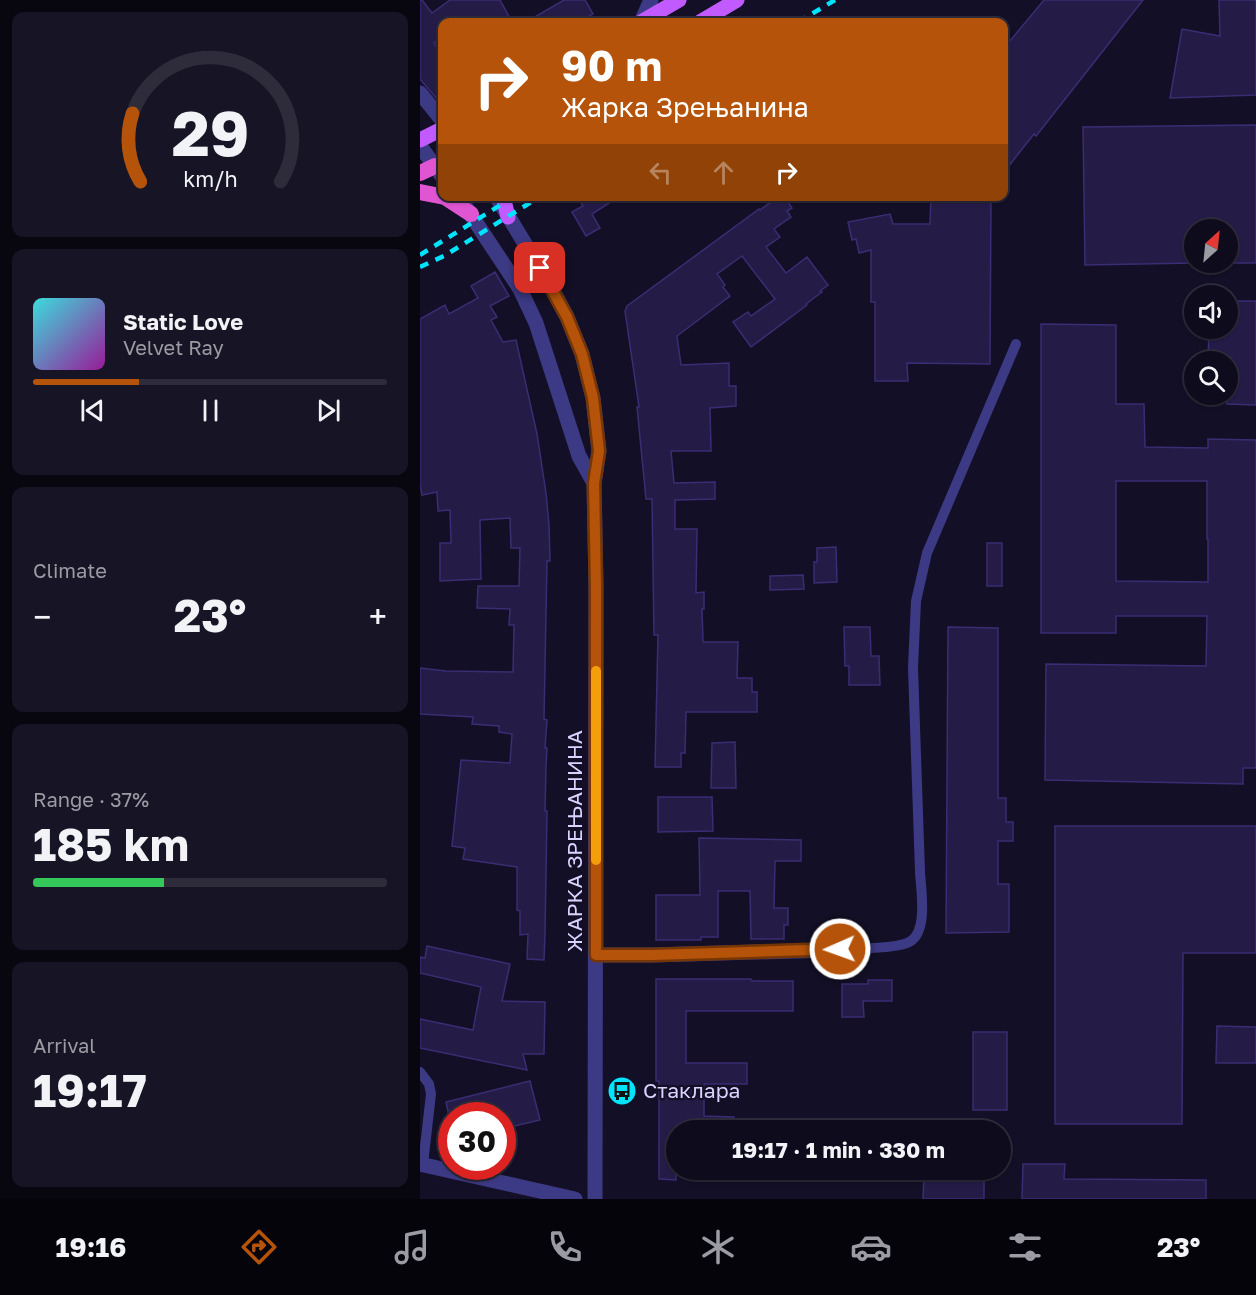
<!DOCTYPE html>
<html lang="en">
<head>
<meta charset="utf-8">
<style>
  :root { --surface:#0e0b1c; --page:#171425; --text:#f1f3f6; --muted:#9b9ba3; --line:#2e2b3b; --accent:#b45309 }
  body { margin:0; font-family:"Golos Text",sans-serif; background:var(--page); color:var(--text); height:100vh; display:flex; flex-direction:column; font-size:22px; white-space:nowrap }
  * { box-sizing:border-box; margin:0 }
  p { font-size:20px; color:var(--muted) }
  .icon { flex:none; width:33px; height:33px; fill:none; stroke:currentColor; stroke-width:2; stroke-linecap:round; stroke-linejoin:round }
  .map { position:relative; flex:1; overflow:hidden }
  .panel { display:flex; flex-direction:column; gap:12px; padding:12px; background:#08060f; width:420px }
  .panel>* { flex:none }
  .guide { position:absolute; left:18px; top:18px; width:570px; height:183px; border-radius:12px; box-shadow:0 2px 4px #0004,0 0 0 2px var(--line); background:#b45309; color:#fff; overflow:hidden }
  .needle { width:39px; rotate:27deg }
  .controls { position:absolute; left:764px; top:219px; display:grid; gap:12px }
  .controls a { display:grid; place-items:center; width:54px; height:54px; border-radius:50%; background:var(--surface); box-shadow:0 2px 4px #0004,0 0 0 2px var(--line); font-size:30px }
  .speed { position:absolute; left:18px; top:1102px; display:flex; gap:12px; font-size:30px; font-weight:700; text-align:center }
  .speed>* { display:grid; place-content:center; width:78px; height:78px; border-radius:50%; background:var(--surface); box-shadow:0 2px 4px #0004,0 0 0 2px var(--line); line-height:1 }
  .speed .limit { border:9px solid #d22; background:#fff; color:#111 }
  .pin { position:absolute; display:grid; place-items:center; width:51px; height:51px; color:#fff; margin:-26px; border-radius:12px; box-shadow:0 3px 9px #0006 }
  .me { position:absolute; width:66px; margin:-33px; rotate:268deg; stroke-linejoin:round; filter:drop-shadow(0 0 4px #0008) }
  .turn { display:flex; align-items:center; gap:21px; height:126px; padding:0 24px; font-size:27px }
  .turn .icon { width:78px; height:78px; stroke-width:2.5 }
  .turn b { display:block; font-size:42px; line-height:51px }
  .lanes { display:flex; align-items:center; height:57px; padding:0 24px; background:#0003; justify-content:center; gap:30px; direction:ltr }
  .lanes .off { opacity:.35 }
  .big { font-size:45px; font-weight:700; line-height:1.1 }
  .panel .widget { flex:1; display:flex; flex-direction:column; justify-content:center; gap:9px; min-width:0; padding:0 21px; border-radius:12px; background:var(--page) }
  .panel .dial { align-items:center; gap:0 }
  .dial svg { height:156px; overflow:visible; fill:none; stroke:var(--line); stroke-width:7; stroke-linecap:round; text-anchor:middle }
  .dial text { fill:var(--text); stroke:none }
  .song { display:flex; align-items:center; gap:18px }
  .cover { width:72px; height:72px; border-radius:9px; background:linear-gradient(135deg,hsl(180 70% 55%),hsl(300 70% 35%)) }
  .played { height:6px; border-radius:3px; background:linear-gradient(90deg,var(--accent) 30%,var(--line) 30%) }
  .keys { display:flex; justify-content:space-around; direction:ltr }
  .heat { display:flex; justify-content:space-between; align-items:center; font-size:33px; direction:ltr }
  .charge { height:9px; border-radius:4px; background:linear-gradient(90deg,#34c759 37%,var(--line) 0) }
  .trip { position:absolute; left:246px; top:1120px; width:345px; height:60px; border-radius:30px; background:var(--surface); box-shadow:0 2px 4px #0004,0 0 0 2px var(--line); font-weight:700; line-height:60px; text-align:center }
  .dock { display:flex; height:96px; justify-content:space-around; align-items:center; background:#06040b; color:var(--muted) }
  .dock .icon { width:42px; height:42px }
  .dock .selected { color:var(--accent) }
  .dock b { font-size:27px; color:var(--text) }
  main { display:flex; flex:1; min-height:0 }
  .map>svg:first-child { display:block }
  .building { fill:#241b47; stroke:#3b2d73; stroke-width:1.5; fill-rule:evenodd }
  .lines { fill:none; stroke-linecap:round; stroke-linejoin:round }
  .service { stroke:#3d3a85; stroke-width:10 }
  .minor { stroke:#3d3a85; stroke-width:15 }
  .tertiary { stroke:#3d3a85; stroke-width:15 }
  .primary { stroke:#c25bff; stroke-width:15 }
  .trunk { stroke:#e055d1; stroke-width:16 }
  .rail { stroke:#00e5ff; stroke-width:4.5; stroke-dasharray:9 8; stroke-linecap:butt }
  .route-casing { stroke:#753606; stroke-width:15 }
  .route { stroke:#b45309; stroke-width:10 }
  .slow { stroke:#f59e0b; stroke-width:10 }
  .labels { text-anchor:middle; stroke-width:4.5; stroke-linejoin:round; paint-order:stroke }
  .street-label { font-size:21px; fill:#d9d4ff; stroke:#130f26 }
  .poi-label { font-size:21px; fill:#d9d4ff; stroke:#130f26; text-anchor:start }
</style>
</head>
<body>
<main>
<section class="panel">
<div class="widget dial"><svg viewBox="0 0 100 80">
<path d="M14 69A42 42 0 1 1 86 69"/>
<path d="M14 69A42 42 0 0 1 10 34" stroke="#b45309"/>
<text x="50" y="56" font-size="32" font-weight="700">29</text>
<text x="50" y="72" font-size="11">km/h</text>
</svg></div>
<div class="widget">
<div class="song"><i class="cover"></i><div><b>Static Love</b><p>Velvet Ray</p></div></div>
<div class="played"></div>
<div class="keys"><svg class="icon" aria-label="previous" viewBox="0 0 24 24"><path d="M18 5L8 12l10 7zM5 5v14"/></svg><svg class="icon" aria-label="pause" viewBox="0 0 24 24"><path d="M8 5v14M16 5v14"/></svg><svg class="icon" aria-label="next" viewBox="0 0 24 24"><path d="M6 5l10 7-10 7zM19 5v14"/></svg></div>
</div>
<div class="widget"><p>Climate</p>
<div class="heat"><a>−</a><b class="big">23°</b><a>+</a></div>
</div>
<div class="widget"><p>Range · 37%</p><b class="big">185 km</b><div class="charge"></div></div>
<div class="widget"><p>Arrival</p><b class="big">19:17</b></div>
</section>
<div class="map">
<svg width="836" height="1199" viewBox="0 0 836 1199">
  <rect width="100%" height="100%" fill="#130f26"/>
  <path class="building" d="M0,0H2L12,13L30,0H80L92,22H22V37L14,43L22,55V105L0,79Z
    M144,0H165L173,14L159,22H106Z
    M624,0H723L616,136L614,134L584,172V48Z
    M799,0H836V95L750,98L762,29L800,36Z
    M836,125V263H807V230H774V263L665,265L663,127Z
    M157,196H200L172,214L180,228L166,236L152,212L163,206Z
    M359,196H364L372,208L367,211L371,217L354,229L360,237L346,247L366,273L387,257L408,285L400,291L402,292L386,304L387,305L331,347L313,322L328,312L331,316L355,299L322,256L297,274L305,285L303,287L310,296L257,336L261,365L309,363V386H316V406L290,408L291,451H251L254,483L295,482V499L255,500V529H277L276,593L284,592V609H282L283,642H318L317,678H332V692H337V712H266L265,753H261V767H235L238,635H234L232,499H226L217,407H219L205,311L207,306L339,209L340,210Z
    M511,196H571L570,364L487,363L488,381H455V302H451V250L439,253L436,239L432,240L428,222L470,214L473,224H510Z
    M75,272L89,296L70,306L77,317L71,320L83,342L96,340L117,434L126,493L129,525L130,561H127L124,719L127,720L125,748H127L126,766L125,811H127L125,934L124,960L107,959L108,934L100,935V911L97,910V867L43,859L45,848L32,846L41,760L90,763L92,734L79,732V726L52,724L53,717L0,714V668L26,671L93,672L94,625H89L90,609L57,608L58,586H99L100,548H91L90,518L60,520L61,579L20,581V543H31L30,510L18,511L17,492L2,495L0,485V319L25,305L29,314L58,298L51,286Z
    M807,301H836V405L807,404V362H788L789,328H807Z
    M621,324L696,325V404H724L725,447L788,448V439L836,440V768H823V784L625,780L626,664L786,666L787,616H696V633H621ZM696,481H787V539H788V582L696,581Z
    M567,543H582V586H567Z
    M416,547L417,582L394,583V562H397V548Z
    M383,575L384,589L350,590V576Z
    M424,627H450L451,656H459L460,685H429V666H425Z
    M528,627L578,628V798H586V822H593V841H578V884H589V932L526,933Z
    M315,742L316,788H291L292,743Z
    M238,797H292L293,831L238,832Z
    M635,826H836V953H763L762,1124H635Z
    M279,838L381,840V861H355L354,908H368V925H364V939H331L330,891H298V937H281V940H236V895H280Z
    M7,946L90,964L82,1001L125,1002L124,1054H103L107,1070L0,1048V1019L53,1030L61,987L0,973V957L5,958Z
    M236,979H331L332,981H373V1011H266V1063H327V1084H284V1116L314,1117V1131H256V1180L239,1179V1081H236Z
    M448,980H472V1001H443L444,1017H422V984H448Z
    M797,1026L836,1027V1063H796Z
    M553,1032H587V1110H553Z
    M110,1081L120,1120L82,1129V1116H29L26,1102Z
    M603,1164H645L644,1179L786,1180V1199H602Z
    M504,1172H564V1199H503Z"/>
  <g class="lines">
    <path class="service" d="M444,949C456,947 475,948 487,943C509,935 501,891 500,872L493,668L496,601L507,553L596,344
      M0,1072L9,1084L11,1094L3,1164"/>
    <path class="minor" d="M221,22L231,0
      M176,955H232L444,949
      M0,1164L155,1199"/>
    <path class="tertiary" d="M0,93L22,120
      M0,146L22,176
      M76,196L130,285L147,317L162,354L173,398L179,451L174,483L176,587L175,1199
      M45,206L100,289L116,323L159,456L174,483"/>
    <path class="primary" d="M221,22L259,0
      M280,22L317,0
      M0,140L22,129
      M83,196L88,217"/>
    <path class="trunk" d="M0,173L15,166
      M0,192L25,197L51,214"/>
    <path class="rail" d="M378,22L415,0
      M0,255L95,196
      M0,267L24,256L121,196"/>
  </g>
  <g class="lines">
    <g class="route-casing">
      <path id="route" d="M120,268L147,317L162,354L173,398L179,451L174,483L176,587V955H232L420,949"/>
    </g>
    <use href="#route" class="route"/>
    <path class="slow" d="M176,860V671"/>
  </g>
  <defs>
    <g id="bus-disc" transform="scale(1.5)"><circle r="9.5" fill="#00e5ff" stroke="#130f26"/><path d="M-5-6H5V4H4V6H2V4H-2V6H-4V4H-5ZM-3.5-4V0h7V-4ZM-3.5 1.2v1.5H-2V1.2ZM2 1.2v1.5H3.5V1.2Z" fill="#111"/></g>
  </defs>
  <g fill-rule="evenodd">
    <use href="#bus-disc" x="202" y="1091"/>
  </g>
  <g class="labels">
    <g class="street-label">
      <text transform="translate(155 841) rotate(-90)" y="7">ЖАРКА ЗРЕЊАНИНА</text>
    </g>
    <g class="poi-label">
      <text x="223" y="1098">Стаклара</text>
    </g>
  </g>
</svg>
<div class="controls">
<a><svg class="needle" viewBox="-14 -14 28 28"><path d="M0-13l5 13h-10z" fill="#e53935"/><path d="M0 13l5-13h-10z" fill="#9b9ba3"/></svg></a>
<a><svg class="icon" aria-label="sound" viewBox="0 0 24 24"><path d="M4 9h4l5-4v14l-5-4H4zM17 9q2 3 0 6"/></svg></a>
<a><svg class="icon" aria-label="search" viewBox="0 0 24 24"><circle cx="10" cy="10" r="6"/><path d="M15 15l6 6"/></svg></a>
</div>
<div class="speed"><div class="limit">30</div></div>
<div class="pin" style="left:120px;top:268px;background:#d93025"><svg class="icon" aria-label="arrive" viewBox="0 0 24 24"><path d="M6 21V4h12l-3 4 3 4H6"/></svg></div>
<svg class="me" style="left:420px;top:949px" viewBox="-20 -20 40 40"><circle r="17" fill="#b45309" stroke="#fff" stroke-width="3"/><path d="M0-11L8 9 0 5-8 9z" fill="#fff"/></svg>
<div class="trip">19:17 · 1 min · 330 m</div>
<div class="guide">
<div class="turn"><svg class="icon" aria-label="right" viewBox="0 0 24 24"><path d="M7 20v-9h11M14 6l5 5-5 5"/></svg><div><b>90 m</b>Жарка Зрењанина</div></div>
<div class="lanes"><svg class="icon off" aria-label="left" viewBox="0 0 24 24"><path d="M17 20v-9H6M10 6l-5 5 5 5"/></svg><svg class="icon off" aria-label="ahead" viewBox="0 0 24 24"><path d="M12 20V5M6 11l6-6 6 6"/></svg><svg class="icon" aria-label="right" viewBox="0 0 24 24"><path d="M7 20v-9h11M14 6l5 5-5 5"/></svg></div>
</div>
</div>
</main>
<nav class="dock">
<b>19:16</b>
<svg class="icon selected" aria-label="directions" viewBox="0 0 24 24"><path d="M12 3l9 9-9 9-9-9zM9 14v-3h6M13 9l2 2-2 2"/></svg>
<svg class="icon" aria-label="music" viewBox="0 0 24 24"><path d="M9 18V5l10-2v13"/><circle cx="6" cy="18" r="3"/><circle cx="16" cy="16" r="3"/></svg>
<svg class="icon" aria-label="phone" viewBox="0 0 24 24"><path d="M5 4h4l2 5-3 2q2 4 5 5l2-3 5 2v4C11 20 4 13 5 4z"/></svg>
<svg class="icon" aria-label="climate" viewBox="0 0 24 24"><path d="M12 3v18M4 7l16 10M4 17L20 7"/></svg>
<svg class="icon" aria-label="car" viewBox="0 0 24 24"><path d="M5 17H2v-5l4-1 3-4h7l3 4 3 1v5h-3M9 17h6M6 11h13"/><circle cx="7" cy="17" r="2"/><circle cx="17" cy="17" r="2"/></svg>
<svg class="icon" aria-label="filters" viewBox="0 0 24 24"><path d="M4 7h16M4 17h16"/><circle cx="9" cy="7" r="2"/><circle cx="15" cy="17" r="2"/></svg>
<b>23°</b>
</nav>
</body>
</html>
